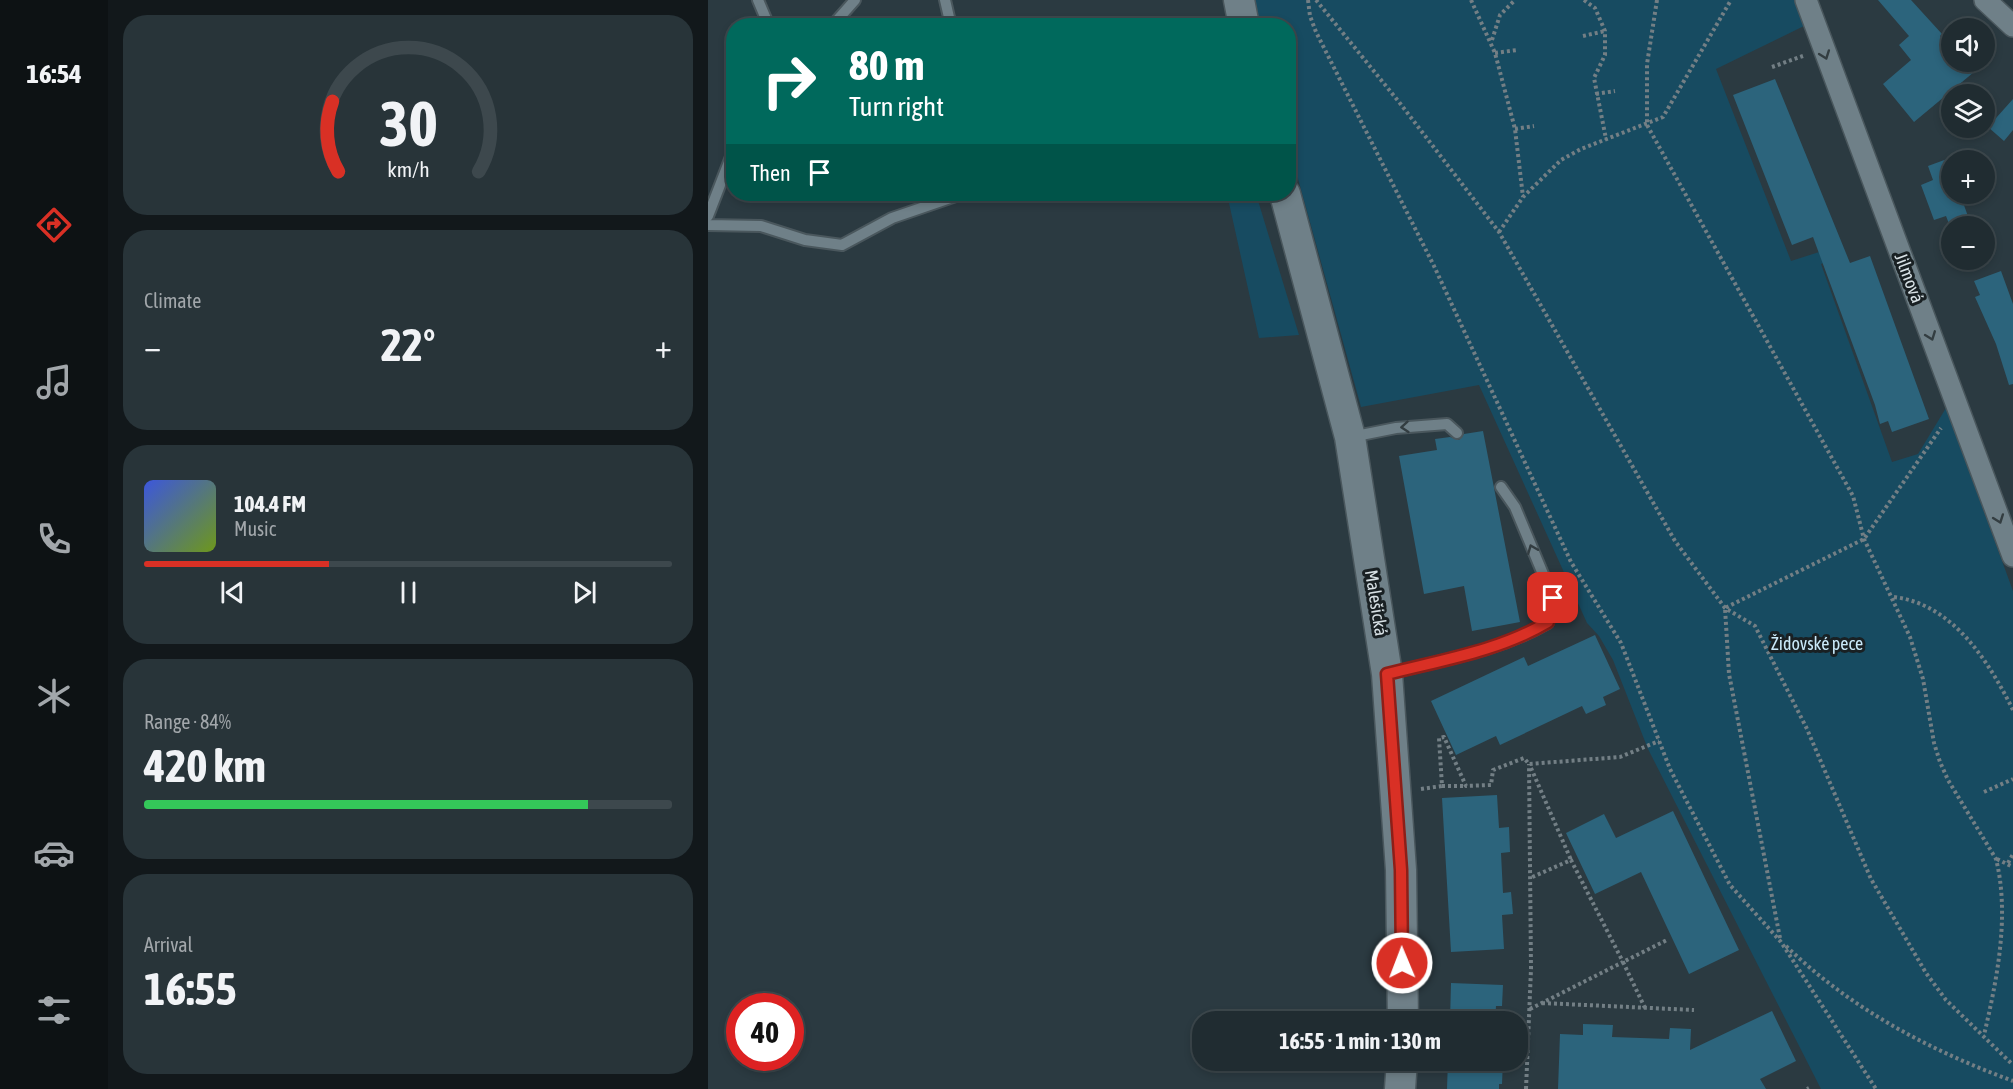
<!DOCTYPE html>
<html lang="en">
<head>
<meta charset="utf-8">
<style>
  :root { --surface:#202c31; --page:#283439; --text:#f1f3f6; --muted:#a2a7ab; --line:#3d484d; --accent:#d93025 }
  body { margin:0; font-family:"Asap Condensed",sans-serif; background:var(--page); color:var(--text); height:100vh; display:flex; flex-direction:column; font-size:22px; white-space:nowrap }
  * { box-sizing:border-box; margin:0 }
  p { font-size:20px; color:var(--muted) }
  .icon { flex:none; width:33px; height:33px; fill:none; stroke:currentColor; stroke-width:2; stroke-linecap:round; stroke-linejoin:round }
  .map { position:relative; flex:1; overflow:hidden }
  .drawer { display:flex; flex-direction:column; gap:15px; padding:15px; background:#12181b; width:600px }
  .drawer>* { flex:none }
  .hud { position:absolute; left:18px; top:18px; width:570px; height:183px; border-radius:24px; box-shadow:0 3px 9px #0003,0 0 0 2px var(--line); background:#00695c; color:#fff; overflow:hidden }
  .controls { position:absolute; left:1233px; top:18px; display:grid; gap:12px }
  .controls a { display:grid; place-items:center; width:54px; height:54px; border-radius:50%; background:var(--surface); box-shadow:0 3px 9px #0003,0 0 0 2px var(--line); font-size:30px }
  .speed { position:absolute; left:18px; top:993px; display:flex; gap:12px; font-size:30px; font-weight:700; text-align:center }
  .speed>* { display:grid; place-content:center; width:78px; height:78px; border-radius:50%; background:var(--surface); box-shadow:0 3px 9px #0003,0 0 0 2px var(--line); line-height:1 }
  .speed .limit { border:9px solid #d22; background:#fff; color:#111 }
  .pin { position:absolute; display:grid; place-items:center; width:51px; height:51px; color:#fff; margin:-26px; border-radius:12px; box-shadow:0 3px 9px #0006 }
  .me { position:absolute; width:66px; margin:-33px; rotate:359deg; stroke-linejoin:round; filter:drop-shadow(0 0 4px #0008) }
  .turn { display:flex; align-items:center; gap:21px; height:126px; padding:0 24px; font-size:27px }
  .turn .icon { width:78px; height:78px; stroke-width:2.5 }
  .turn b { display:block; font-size:42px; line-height:51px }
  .then { display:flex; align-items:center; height:57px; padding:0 24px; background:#0003; gap:12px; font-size:22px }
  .big { font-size:45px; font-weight:700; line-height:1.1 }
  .drawer .tile { flex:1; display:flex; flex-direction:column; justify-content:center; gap:9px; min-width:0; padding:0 21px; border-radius:24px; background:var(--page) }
  .drawer .dial { align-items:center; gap:0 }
  .dial svg { height:156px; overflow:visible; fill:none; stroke:var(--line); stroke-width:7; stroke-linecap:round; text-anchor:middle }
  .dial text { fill:var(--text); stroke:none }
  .song { display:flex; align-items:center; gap:18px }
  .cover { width:72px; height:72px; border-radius:9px; background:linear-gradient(135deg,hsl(230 70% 55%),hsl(80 70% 35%)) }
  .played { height:6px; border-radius:3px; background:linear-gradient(90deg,var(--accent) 35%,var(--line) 35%) }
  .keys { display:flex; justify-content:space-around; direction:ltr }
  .heat { display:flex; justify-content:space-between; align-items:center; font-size:33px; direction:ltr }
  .charge { height:9px; border-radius:4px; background:linear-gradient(90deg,#34c759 84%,var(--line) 0) }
  .trip { position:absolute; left:484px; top:1011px; width:336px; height:60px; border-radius:24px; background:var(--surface); box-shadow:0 3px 9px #0003,0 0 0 2px var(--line); font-weight:700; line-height:60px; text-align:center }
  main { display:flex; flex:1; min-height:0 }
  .menu { display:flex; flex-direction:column; width:108px; justify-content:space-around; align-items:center; background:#0d1214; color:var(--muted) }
  .menu .icon { width:42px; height:42px }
  .menu .current { color:var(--accent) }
  .menu b { font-size:27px; color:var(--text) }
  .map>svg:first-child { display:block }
  .green { fill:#174b61 }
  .building { fill:#2c647c }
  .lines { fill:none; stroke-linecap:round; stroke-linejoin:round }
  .lane-casing { stroke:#4a575d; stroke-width:14 }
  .street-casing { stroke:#4a575d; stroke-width:24 }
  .secondary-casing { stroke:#4a575d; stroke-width:33 }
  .path { stroke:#737f85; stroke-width:4; stroke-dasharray:3 3; stroke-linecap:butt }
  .lane { stroke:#6f8088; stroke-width:10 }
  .street { stroke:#6f8088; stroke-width:21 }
  .secondary { stroke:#6f8088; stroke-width:30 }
  .oneway { stroke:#333d41 }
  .route-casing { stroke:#8d1f18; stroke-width:15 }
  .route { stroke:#d93025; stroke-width:10 }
  .labels { text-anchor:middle; stroke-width:6; stroke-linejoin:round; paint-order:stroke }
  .street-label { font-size:18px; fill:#d8e1e5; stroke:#192023 }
  .park-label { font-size:18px; fill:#cae9f9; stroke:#192023 }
</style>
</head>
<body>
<main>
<nav class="menu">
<b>16:54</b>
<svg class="icon current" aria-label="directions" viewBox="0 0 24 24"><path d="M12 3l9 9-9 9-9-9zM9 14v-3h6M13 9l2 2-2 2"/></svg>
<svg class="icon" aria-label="music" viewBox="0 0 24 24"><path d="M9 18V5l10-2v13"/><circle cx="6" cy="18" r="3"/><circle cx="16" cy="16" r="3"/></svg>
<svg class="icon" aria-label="phone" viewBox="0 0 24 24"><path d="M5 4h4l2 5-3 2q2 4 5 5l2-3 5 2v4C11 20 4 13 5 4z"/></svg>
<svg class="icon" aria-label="climate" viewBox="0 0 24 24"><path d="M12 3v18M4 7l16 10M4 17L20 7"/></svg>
<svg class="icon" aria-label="car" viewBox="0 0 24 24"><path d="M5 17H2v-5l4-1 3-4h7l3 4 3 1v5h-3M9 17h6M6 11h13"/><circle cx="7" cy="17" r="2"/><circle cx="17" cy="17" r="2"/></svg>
<svg class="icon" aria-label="filters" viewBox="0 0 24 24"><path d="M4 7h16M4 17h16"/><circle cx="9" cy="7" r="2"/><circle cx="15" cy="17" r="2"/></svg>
</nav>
<section class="drawer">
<div class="tile dial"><svg viewBox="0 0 100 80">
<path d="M14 69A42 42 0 1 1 86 69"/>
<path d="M14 69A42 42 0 0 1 11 33" stroke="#d93025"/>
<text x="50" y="56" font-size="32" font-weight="700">30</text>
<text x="50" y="72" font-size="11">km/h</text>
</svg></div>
<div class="tile"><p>Climate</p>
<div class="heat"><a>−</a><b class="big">22°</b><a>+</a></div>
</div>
<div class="tile">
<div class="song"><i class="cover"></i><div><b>104.4 FM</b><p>Music</p></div></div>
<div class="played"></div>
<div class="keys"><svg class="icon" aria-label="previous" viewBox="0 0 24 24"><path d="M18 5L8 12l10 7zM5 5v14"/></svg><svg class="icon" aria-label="pause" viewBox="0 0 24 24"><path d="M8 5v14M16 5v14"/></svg><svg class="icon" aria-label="next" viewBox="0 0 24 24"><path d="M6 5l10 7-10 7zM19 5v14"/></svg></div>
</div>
<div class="tile"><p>Range · 84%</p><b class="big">420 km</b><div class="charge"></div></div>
<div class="tile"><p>Arrival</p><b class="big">16:55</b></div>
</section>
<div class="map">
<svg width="1305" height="1089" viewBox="0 0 1305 1089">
  <rect width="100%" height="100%" fill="#2b3a41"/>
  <path class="green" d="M546,0H1086L1096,26L1008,69L1083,261L1130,246L1134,255L1113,264L1184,462L1210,454L1238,408L1305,591V1089H1113L940,749L905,660L891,636L879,623L771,385L653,407L581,146L580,26L552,25Z
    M519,194H548L591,335L551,338Z"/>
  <path class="building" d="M1170,0H1203L1234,34L1232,36L1244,50V62H1278L1206,122L1175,84L1203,60L1191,45L1201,36Z
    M1067,79L1142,263L1162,256L1221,419L1184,432L1180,421L1172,424L1167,405L1105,237L1084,245L1025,95Z
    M1305,99V130L1296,141L1280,127Z
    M1239,159L1244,171V194H1252L1262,222L1244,226L1243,229L1238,216L1226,220L1213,185L1225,180L1220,166Z
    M1293,271L1305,304V384L1301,385L1288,344L1267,297L1272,295L1266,281Z
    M775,431L812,622L764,631L756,586L716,594L691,456L729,450L727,439L742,437L751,440L756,434Z
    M887,635L912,689L895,697L898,705L878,714L874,706L792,745L788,736L748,755L723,701L816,657L820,666Z
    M789,795L791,828L801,827L802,852L793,853L795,893L803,892L805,914L794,915L796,949L743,952L734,798Z
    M965,811L1031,950L981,974L933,872L887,894L858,833L896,814L908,838Z
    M743,983L795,985L794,1006H788L787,1022H742Z
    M1064,1011L1088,1061L1052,1079L1058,1089H850L852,1034L875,1035V1024L905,1025L904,1037L961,1039L962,1028L983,1029L982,1050Z
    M740,1060H795L794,1084H791V1089H739Z"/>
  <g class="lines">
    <g class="lane-casing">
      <path id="lane" d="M50,0L61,26
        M237,0L243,26
        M124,26L147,0
        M0,216L26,149
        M0,225L53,226L97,240L134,245L184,218L254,194
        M643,437L688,428L739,424L749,433
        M679,674C734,660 791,651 840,623L845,598L807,507L793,487"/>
    </g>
    <g class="street-casing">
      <path id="street" d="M1098,0L1305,556
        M1277,0L1305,26"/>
    </g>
    <g class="secondary-casing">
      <path id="secondary" d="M531,0L536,26
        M577,194L642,437L679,674L693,870L695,1022
        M692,1089L694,1060"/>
    </g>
    <path class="path" d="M600,0L602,16L608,32L726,266L863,562L913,643L962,769L1022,885L1073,942L1168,1089
      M608,0L691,102L791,232L967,541L1017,608L1047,626L1099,729L1163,879L1218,973L1238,1000L1305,1065
      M763,0L787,53L807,129L815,197
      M876,0L887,8L897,31V55L886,78L898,139
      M949,0L939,64V125L1145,496L1156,539L1202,637L1215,679L1226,743L1232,762L1240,780L1288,859C1302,915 1289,980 1276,1035
      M875,36L897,31
      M784,40L792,15L807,0
      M787,53L809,50
      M1064,67L1095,56
      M888,94L907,91
      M807,129L826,126
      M791,232L815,197L853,160L873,149L955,117L1023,0
      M1186,597C1245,604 1281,662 1305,710
      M823,768L863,860
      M734,786H757
      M713,789L734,786L731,738L736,737L758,786L783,785L785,770L816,758L821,764L912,757L951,741
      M1276,792L1305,779
      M1289,859L1305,867
      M1300,863L1305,854
      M1072,938L1021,674L1017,608L1156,539L1233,428
      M1078,946C1143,1009 1221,1050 1305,1081
      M834,1003L986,1010
      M937,1008L915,962L959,940
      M822,1009L915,962L863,860L822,878
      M818,1089L823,969L821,764
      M1099,1089L1101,1088"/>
    <use href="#lane" class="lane"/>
    <use href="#street" class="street"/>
    <use href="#secondary" class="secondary"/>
  </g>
  <defs><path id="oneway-chevron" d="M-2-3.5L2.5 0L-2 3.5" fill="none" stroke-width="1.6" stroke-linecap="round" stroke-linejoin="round" transform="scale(1.5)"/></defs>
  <g class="oneway">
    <use href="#oneway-chevron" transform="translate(1117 55) rotate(70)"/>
    <use href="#oneway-chevron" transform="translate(1223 336) rotate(69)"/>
    <use href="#oneway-chevron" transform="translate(697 427) rotate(175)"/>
    <use href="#oneway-chevron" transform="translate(1291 519) rotate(70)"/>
    <use href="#oneway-chevron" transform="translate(824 549) rotate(-112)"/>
  </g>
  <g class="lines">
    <g class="route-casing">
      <path id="route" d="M694,963L693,870L679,674C734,660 791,651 840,622L845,598"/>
    </g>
    <use href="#route" class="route"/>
  </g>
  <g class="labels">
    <g class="street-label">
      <text transform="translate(1201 278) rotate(69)" y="6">Jilmová</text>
      <text transform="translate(668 603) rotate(81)" y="6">Malešická</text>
    </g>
    <g class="park-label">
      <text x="1109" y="650">Židovské pece</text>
    </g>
  </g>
</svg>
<div class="controls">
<a><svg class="icon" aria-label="sound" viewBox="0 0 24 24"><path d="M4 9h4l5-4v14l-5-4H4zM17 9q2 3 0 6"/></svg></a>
<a><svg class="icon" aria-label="layers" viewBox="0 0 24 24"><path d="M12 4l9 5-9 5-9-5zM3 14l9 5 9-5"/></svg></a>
<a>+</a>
<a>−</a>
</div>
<div class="speed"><div class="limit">40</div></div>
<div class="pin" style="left:845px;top:598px;background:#d93025"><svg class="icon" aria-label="arrive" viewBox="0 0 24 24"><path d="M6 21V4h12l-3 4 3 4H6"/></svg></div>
<svg class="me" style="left:694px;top:963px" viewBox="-20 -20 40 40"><circle r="17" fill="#d93025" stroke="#fff" stroke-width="3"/><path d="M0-11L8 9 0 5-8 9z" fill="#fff"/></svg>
<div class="trip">16:55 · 1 min · 130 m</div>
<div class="hud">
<div class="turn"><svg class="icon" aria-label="right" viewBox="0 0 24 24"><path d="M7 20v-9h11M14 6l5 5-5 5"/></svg><div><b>80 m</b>Turn right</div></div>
<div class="then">Then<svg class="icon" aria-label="arrive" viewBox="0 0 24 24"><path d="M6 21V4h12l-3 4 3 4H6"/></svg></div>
</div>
</div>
</main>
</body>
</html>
